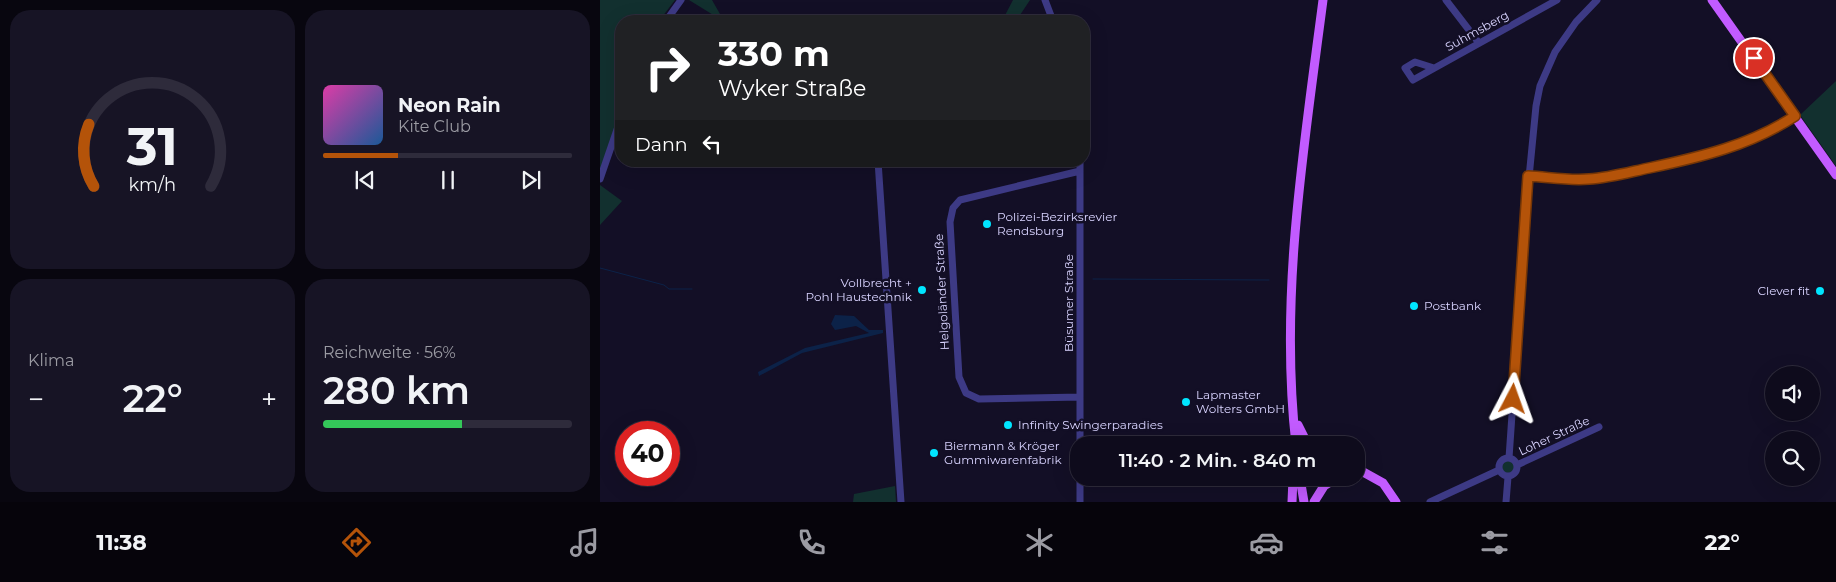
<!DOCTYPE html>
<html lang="de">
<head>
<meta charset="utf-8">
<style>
  :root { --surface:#0e0b1c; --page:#171425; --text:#f1f3f6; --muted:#9b9ba3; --line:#2e2b3b; --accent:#b45309 }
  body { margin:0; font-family:Montserrat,sans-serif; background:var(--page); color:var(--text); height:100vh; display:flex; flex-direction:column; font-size:19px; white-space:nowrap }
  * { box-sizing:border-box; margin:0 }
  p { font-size:16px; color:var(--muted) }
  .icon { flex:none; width:28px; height:28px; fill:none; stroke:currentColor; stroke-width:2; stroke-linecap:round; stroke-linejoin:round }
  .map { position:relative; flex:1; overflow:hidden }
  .details { display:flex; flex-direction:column; gap:10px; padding:10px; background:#08060f; width:600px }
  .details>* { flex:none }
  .hud { position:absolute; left:15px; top:15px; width:475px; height:152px; border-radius:20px; box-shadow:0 5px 20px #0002,0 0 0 1px var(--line); background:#202124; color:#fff; overflow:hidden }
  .buttons { position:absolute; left:1165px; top:366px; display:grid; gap:10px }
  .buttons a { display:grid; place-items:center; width:55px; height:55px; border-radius:50%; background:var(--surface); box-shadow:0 5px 20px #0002,0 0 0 1px var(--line); font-size:25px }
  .speed { position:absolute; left:15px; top:421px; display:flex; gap:10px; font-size:25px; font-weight:700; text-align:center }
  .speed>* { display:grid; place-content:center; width:65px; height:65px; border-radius:50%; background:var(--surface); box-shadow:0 5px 20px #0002,0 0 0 1px var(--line); line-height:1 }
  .speed .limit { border:8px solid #d22; background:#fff; color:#111 }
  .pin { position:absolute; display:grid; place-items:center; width:42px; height:42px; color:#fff; margin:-21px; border:2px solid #fff; border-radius:50%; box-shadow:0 1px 5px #0007 }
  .me { position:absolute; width:55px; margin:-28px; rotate:4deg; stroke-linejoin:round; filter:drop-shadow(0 0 4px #0008) }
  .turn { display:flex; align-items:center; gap:18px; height:105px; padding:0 20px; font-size:22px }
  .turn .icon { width:65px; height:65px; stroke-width:2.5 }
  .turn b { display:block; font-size:35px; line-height:42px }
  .then { display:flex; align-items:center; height:48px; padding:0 20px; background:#0003; gap:10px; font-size:19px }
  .big { font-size:38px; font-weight:600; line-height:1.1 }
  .details .tile { flex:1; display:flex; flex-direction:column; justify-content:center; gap:8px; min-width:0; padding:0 18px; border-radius:20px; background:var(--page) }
  .details .dial { align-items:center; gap:0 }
  .dial svg { height:130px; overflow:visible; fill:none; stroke:var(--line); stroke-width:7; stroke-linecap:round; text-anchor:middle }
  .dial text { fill:var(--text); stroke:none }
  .song { display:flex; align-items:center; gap:15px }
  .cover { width:60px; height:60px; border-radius:8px; background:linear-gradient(135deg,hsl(320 70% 55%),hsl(210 70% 35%)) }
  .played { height:5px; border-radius:2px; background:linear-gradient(90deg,var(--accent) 30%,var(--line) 30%) }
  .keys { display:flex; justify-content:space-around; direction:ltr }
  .heat { display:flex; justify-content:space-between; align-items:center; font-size:28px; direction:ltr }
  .charge { height:8px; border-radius:4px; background:linear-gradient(90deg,#34c759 56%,var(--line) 0) }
  .details .tiles { flex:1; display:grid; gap:10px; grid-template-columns:repeat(2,1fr) }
  .trip { position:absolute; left:470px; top:436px; width:295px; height:50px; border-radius:20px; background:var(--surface); box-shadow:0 5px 20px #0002,0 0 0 1px var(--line); font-weight:600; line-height:50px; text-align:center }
  .dock { display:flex; height:80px; justify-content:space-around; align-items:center; background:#06040b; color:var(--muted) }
  .dock .icon { width:35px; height:35px }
  .dock .active { color:var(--accent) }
  .dock b { font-size:22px; color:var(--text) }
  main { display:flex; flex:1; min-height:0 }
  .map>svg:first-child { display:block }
  .green { fill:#12302f }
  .water { fill:#0c2248 }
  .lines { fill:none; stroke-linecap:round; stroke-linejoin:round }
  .stream { stroke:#0c2248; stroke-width:1 }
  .minor { stroke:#3d3a85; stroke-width:7 }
  .major { stroke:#c25bff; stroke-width:9 }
  .route-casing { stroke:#753606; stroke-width:12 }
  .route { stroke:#b45309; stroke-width:9 }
  .poi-dot { fill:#00e5ff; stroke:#130f26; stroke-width:2 }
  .labels { text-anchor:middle; stroke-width:5; stroke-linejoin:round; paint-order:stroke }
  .street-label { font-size:12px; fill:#d9d4ff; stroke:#130f26 }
  .poi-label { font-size:12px; fill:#d9d4ff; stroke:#130f26; text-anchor:start }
</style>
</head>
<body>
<main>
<section class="details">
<div class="tiles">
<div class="tile dial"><svg viewBox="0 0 100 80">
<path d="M14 69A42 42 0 1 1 86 69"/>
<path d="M14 69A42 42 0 0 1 11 31" stroke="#b45309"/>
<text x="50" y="56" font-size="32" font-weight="700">31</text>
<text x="50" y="72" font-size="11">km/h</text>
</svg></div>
<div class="tile">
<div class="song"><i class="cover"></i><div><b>Neon Rain</b><p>Kite Club</p></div></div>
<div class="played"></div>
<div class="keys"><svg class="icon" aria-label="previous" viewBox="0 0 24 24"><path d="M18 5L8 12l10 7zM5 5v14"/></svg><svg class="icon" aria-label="pause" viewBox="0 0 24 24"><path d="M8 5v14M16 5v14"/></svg><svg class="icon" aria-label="next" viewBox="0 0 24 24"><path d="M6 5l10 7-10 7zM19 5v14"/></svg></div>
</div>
<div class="tile"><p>Klima</p>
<div class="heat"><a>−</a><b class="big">22°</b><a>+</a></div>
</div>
<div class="tile"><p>Reichweite · 56%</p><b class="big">280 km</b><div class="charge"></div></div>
</div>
</section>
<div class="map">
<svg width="1236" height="502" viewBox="0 0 1236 502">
  <rect width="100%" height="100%" fill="#130f26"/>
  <path class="green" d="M0,0H75L59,21H21V108L0,172Z
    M89,0H112L124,21H123Z
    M413,0H430L416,21H402Z
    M1236,81V166L1200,115Z
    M0,185L22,201L0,225Z
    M902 467a6 6 0 1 1 12 0a6 6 0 1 1-12 0Z
    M295,486L296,502H253L254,494Z"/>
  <path class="water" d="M235,315L254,316L269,330H283V333L202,353L159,376L158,372L205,348L269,333L256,326L235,330L231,324Z"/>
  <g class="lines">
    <path class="stream" d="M0,268L64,285L69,289H92
      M493,279L669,280"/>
    <path class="minor" d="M445,0L453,21
      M846,0L879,43
      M66,21L81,0
      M834,68L815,62L805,68L813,80L957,0
      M278,161L301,502
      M928,176L989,179L1083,161L1151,141L1195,115
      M0,179L21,118
      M480,397L379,399L366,393L359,377L350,222L353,208L360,200L480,171
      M480,445V161
      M899 467a9 9 0 1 1 18 0a9 9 0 1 1-18 0Z
      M909,458L927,198L936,106L940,86L955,52L976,22L997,0
      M917,465L999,427
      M480,502V478
      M830,502L899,470
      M906,502L908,477"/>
    <path class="major" d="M1112,0L1236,175
      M698,425L708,445
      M696,445C679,296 704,147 723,0
      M756,468L783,483L796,502
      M700,478L704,502
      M692,502L693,478
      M714,502L724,486L737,478"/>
  </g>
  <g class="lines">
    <g class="route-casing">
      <path id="route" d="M913,399L928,176C948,177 970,181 989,179C1009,178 1030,172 1049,168C1101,157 1151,145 1195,116L1154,58"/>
    </g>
    <use href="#route" class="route"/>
  </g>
  <g class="poi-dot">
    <circle cx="387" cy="224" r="5"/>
    <circle cx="322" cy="290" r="5"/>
    <circle cx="1220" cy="291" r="5"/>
    <circle cx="814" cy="306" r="5"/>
    <circle cx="586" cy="402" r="5"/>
    <circle cx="408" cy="425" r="5"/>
    <circle cx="334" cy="453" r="5"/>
  </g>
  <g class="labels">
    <g class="street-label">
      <text transform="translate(877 31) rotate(-29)" y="4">Suhmsberg</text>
      <text transform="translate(342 292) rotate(-93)" y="4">Helgoländer Straße</text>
      <text transform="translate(469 303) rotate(-90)" y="4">Büsumer Straße</text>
      <text transform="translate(954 436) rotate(-25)" y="4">Loher Straße</text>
    </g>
    <g class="poi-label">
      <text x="397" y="221">Polizei-Bezirksrevier<tspan x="397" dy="14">Rendsburg</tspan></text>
      <text x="312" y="287" text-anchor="end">Vollbrecht +<tspan x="312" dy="14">Pohl Haustechnik</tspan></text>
      <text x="1210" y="295" text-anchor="end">Clever fit</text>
      <text x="824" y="310">Postbank</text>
      <text x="596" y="399">Lapmaster<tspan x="596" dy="14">Wolters GmbH</tspan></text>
      <text x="418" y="429">Infinity Swingerparadies</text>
      <text x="344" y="450">Biermann &amp; Kröger<tspan x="344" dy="14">Gummiwarenfabrik</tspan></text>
    </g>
  </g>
</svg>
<div class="buttons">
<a><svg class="icon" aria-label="sound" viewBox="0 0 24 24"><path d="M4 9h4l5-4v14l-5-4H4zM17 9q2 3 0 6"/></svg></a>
<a><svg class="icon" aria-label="search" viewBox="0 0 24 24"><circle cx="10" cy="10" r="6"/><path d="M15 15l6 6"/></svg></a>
</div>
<div class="speed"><div class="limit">40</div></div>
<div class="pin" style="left:1154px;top:58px;background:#d93025"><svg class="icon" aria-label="arrive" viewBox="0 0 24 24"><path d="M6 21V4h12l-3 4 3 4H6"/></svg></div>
<svg class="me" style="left:913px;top:399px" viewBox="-20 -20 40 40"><path d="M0-17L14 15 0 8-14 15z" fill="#b45309" stroke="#fff" stroke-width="4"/></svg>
<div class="trip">11:40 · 2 Min. · 840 m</div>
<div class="hud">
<div class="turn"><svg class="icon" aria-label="right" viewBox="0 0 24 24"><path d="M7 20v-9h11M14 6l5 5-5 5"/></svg><div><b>330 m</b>Wyker Straße</div></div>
<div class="then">Dann<svg class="icon" aria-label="left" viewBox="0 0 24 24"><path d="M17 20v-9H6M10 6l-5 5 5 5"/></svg></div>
</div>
</div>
</main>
<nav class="dock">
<b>11:38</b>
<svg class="icon active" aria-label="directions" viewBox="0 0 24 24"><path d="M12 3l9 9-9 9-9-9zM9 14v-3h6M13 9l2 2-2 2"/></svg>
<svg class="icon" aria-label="music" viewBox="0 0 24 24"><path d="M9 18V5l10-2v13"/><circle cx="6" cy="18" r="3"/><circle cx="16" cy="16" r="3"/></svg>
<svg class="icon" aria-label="phone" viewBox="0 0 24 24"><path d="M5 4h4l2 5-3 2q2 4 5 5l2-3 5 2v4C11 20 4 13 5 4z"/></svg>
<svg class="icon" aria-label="climate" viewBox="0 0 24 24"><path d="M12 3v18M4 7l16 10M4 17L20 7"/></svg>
<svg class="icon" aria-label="car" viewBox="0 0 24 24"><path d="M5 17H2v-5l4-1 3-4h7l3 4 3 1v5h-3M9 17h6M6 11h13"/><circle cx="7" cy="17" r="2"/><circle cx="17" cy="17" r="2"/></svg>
<svg class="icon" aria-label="filters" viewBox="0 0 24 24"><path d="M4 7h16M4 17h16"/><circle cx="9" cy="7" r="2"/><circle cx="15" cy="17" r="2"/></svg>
<b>22°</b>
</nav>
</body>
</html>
